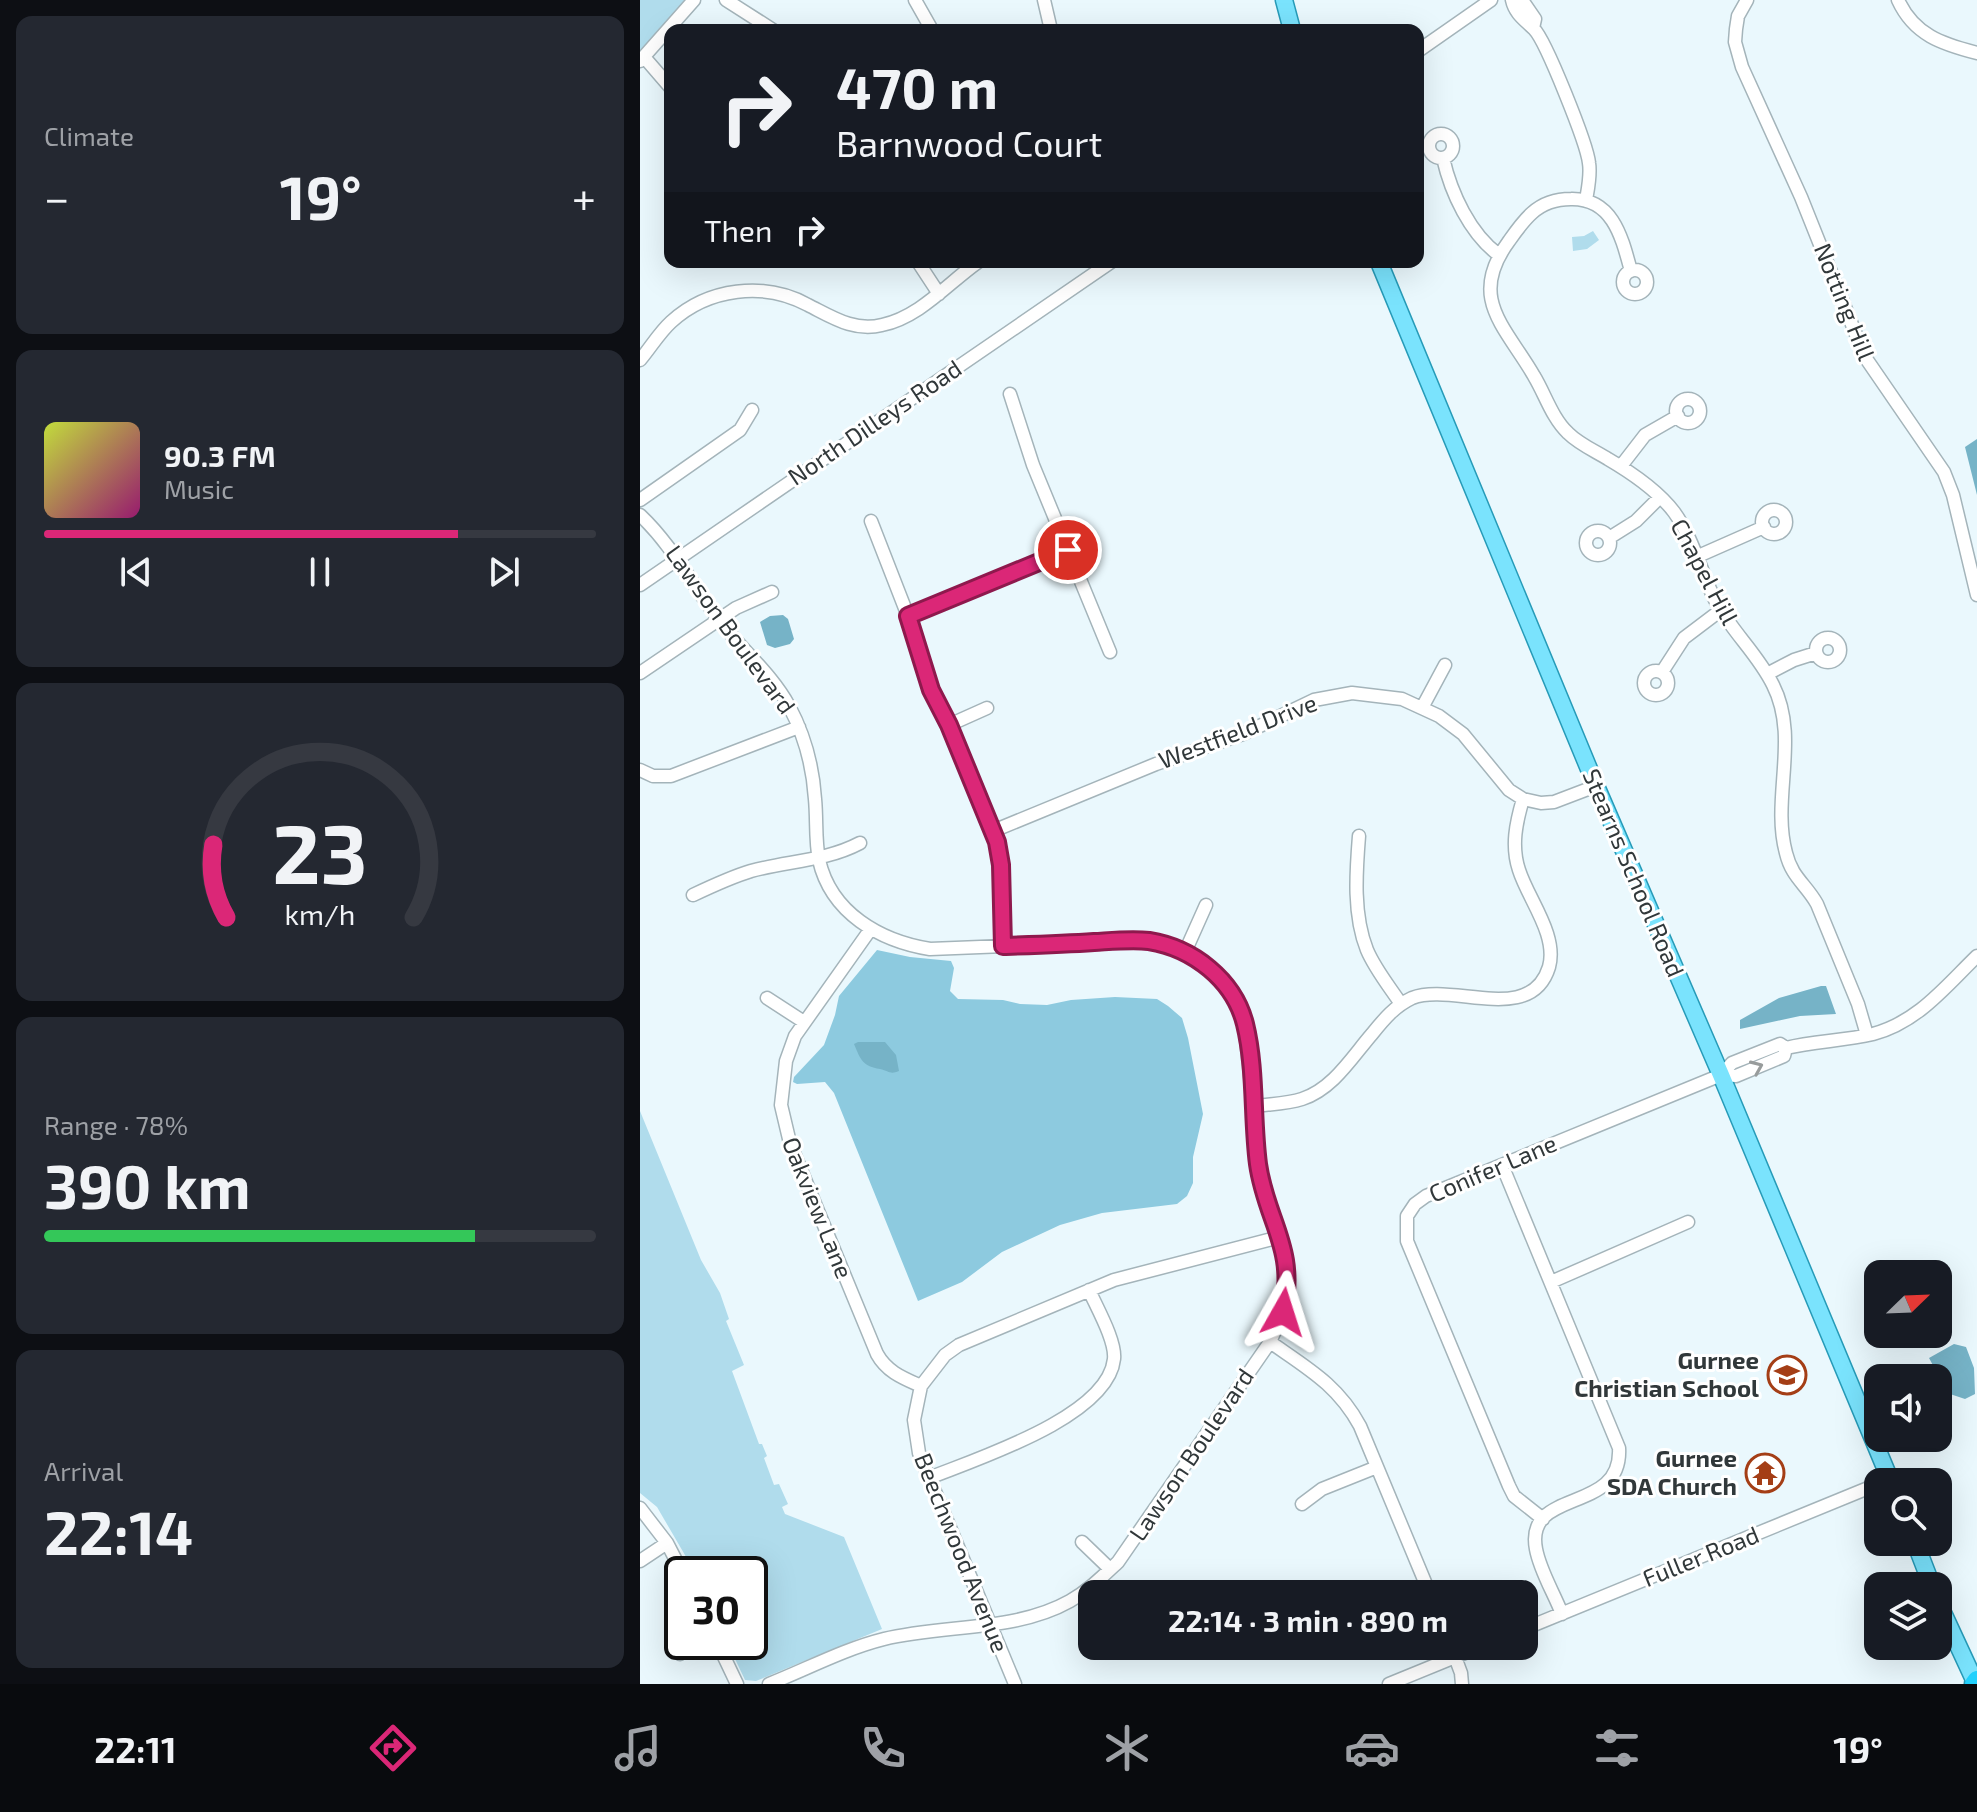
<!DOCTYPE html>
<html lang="en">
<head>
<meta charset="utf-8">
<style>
  :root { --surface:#171b24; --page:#242831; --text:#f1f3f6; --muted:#9ea1a6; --line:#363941; --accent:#db2777 }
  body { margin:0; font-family:"Exo 2",sans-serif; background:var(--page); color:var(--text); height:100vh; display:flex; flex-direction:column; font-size:30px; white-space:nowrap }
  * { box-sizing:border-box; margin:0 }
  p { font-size:26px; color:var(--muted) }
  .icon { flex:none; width:44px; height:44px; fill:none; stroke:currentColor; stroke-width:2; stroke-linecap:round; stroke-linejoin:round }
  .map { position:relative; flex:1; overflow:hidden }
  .panel { display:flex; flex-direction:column; gap:16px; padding:16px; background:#0d0f14; width:640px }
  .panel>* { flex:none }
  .guide { position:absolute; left:24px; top:24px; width:760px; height:244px; border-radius:16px; box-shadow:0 8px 32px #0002; background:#171b24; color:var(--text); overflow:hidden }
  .needle { width:52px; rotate:67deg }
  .buttons { position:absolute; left:1224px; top:1260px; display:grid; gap:16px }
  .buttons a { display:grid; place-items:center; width:88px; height:88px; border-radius:16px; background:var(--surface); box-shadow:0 8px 32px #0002; font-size:40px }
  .speed { position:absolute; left:24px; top:1556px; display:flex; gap:16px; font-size:40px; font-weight:700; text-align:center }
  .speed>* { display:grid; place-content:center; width:104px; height:104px; border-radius:50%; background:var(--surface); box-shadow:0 8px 32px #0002; line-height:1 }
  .speed .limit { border:4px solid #111; border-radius:12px; background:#fff; color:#111 }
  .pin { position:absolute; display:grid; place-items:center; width:68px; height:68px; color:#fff; margin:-34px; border:4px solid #fff; border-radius:50%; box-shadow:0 2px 8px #0007 }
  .me { position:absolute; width:88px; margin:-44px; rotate:6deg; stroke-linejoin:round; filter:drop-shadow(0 0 6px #0008) }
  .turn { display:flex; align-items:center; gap:28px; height:168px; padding:0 40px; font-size:36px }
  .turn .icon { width:104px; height:104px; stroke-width:2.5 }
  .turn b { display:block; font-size:56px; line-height:68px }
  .then { display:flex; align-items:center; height:76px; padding:0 40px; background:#0003; gap:16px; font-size:30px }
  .big { font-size:60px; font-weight:700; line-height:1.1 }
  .panel .widget { flex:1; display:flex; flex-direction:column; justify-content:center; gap:12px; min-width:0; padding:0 28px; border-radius:16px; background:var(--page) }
  .panel .dial { align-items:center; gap:0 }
  .dial svg { height:208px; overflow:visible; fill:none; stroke:var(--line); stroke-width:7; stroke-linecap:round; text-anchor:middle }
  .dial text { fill:var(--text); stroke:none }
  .song { display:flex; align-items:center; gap:24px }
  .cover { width:96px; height:96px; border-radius:12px; background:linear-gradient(135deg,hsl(70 70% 55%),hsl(320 70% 35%)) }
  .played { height:8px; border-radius:4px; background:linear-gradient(90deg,var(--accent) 75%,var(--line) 75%) }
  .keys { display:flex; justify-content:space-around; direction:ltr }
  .heat { display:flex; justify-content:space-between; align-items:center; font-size:44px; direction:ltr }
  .charge { height:12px; border-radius:6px; background:linear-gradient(90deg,#34c759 78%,var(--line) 0) }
  .trip { position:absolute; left:438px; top:1580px; width:460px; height:80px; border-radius:16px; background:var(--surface); box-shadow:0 8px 32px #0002; font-weight:700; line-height:80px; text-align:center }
  .dock { display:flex; height:128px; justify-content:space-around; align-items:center; background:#090b0e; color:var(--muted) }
  .dock .icon { width:56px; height:56px }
  .dock .on { color:var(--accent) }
  .dock b { font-size:36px; color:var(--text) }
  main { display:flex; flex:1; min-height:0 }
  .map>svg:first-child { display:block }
  .green { fill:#b0dcec }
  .forest { fill:#8dcadf }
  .water { fill:#76b3c7 }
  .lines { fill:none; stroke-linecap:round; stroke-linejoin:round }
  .minor-casing { stroke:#a4b4ba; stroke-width:15 }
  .major-casing { stroke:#279bb8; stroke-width:19 }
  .highway-casing { stroke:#279bb8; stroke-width:21 }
  .minor { stroke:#fff; stroke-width:12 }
  .major { stroke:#7ae3fd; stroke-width:16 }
  .highway { stroke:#21d0fc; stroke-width:18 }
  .oneway { stroke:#989c9c }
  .route-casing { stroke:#8e194d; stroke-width:20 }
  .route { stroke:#db2777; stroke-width:14 }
  .labels { text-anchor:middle; stroke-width:6; stroke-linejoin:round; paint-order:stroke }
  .street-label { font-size:24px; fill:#31383a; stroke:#fff }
  .poi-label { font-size:24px; font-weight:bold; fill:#31383a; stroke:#fff; text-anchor:end }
</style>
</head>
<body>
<main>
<section class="panel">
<div class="widget"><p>Climate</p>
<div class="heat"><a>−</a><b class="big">19°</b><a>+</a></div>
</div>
<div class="widget">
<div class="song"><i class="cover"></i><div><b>90.3 FM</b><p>Music</p></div></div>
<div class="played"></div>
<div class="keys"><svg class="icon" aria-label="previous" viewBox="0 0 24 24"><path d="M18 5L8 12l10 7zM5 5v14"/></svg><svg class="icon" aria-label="pause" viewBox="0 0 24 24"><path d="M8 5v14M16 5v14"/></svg><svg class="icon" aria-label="next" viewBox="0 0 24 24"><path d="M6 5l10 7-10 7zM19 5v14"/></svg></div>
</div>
<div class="widget dial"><svg viewBox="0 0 100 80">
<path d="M14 69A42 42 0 1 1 86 69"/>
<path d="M14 69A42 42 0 0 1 9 41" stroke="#db2777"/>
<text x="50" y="56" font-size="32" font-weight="700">23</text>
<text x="50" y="72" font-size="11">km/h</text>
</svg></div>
<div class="widget"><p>Range · 78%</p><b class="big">390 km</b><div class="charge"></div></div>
<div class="widget"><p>Arrival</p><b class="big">22:14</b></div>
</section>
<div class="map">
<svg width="1337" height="1684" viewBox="0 0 1337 1684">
  <rect width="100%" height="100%" fill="#eaf8fd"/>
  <path class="green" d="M0,0H46L0,52Z
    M953,231L959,240L947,249L933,251L932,237L944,236Z
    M0,1111L61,1260L80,1293L89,1319L86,1321L104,1365L92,1371L119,1444H122L127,1456L124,1458L134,1485L139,1484L148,1504L142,1507L145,1514L204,1537L242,1629L116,1681L105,1680L87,1642H110V1574H56L17,1507L0,1493Z"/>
  <path class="forest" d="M237,950L270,957L311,961L314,968L310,991L318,999L363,1000L380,1004L407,1005L431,1000L475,997L517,999L528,1006L542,1018L548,1038L563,1114L553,1157V1183L547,1196L537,1204L462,1213L420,1225L362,1252L322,1282L278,1301L194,1093L185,1082L157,1084L153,1082L154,1077L184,1045L195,1015L199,996Z"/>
  <path class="water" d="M1337,439V495L1325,447Z
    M143,615L148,619L154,639L150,644L135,648L127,645L120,622L130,616Z
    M1181,986H1186L1196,1014L1160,1016L1100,1029V1020L1139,998Z
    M218,1042H245L256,1055L259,1071C250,1075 249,1071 240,1069C223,1066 221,1061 214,1044Z
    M1314,1344L1326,1347L1334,1368L1335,1394L1325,1399L1310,1394L1298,1407V1383L1301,1380L1289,1358Z"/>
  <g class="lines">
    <g class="minor-casing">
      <path id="minor" d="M86,0L133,30
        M275,0L292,30
        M404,0L411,30
        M872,0C875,14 885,20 894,29C906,41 947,144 949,163C951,175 948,188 946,200
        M882,0L895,19L893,28
        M1107,0L1098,16L1096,29L1095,42L1102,67L1161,197L1225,357L1304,472L1313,495L1337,595
        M1258,0C1274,35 1302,44 1337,53
        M778,51L851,0
        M4,57L30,87
        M0,61L54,0
        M789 146a12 12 0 1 1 24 0a12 12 0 1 1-24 0Z
        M803,158C811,193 830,234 859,255
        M278,262L299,294
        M983 282a12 12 0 1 1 24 0a12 12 0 1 1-24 0Z
        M991,271C982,238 973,198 931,199C916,199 903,203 892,213C883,221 876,231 869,241C827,298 865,326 894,376C905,394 912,418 928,433C939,444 955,451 968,459C992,473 1018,491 1034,512C1053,538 1061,572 1075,600C1091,631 1118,654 1133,685C1160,738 1131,798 1146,853C1152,878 1166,884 1177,904L1218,1004L1227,1035
        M0,360C11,347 19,333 31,322C68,288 124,281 168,305C192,317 214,332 242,325C280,317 308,283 338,262
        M370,394L393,465L470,652
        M1036 411a12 12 0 1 1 24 0a12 12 0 1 1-24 0Z
        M981,466L1005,435L1038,416
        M0,500L100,430L112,410
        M1122 522a12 12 0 1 1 24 0a12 12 0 1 1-24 0Z
        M0,515C36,549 56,593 88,631C109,656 133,677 149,706C164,734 173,767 175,799C177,819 175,840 179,860C191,913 240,941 290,949L494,941L530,946L545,952L577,974L596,1000L604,1020L622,1185L644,1250L648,1270L643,1312L630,1342L478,1562C463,1576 449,1590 430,1601C375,1632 305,1624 244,1639C204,1649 167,1669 129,1684
        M231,521L268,616L291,690L309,725L357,842L361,865L363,946
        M946 543a12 12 0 1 1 24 0a12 12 0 1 1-24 0Z
        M969,538L996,521L1020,497
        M1056,557L1124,527
        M0,585L471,262
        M268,616L428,550
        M1176 650a12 12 0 1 1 24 0a12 12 0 1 1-24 0Z
        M1004 683a12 12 0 1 1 24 0a12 12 0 1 1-24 0Z
        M1022,672L1044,638L1081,610
        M0,673L96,608L132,592
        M1127,674L1154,660L1176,653
        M783,706L805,665
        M309,725L347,708
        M0,770L13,776H31L159,727
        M353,831L516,764L603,734L674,700L712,693L762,699L799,716L823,734L869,790L883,799L901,803L914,802L956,786
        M719,836C716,873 713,915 727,950C735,969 749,986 761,1004
        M53,895C72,886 91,877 111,871C148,861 186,861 220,843
        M230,930L155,1036L146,1061L141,1105L150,1143L237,1354C247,1372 263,1378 281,1386
        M545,952L566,905
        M127,998L164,1022
        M1081,1075L1092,1063L1140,1044L1146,1048C1174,1041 1204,1041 1233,1034C1278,1022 1305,987 1337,956
        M614,1106C630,1104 647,1104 662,1099C693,1089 712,1057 732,1034C744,1019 755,1006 772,998C812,982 891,1026 909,967C918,935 888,899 879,870C871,846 876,823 883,799
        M862,1165L979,1448C983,1515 884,1487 896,1549C900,1571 914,1593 922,1614
        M911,1282L1048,1222
        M630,1342C667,1368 698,1385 720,1426L790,1594
        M289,1478C336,1459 468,1417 474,1359C476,1341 457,1308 449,1290
        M662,1504L682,1489L737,1467
        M0,1508L27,1543L43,1574
        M903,1519L874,1496L869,1486L767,1241V1216L775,1204L786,1196L1081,1075L1096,1076L1144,1056L1146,1048
        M442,1542L470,1569
        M0,1561L27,1543
        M884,1629L1238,1484
        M77,1642L97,1684
        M811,1646L821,1673L822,1684
        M40,1654L51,1642
        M375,1684L279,1453L274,1420L281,1386L305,1355L319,1345L474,1280L640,1237
        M749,1684L842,1646"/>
    </g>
    <g class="major-casing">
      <path id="major" d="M644,0L652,30
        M739,262L956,786L1081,1075L1251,1482
        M1275,1542L1292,1586
        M1298,1602L1336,1684"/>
    </g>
    <g class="highway-casing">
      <path id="highway" d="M1334,1684L1337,1680"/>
    </g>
    <use href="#minor" class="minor"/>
    <use href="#major" class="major"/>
    <use href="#highway" class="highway"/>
  </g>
  <defs><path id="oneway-chevron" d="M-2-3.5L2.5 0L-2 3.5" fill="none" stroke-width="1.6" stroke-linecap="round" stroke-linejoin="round" transform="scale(2)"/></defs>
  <use class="oneway" href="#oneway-chevron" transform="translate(1117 1067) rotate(-23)"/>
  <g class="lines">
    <g class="route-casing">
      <path id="route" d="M428,550L268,616L291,690L309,725L357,842L361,865L363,946C393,945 424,944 454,942C472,941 492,939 509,941C553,948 594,980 605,1024C616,1069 612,1118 618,1164C626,1221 657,1248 643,1312"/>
    </g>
    <use href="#route" class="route"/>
  </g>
  <defs>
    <g id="school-ring" transform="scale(2)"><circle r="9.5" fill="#fff" stroke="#a43e16" stroke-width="1.5"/><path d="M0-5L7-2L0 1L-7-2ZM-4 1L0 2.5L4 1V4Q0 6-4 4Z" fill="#a43e16"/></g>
    <g id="temple-ring" transform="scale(2)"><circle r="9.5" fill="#fff" stroke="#a43e16" stroke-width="1.5"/><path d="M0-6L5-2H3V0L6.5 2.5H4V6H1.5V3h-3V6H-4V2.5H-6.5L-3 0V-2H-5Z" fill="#a43e16"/></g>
  </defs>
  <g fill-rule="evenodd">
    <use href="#school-ring" x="1147" y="1375"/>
    <use href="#temple-ring" x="1125" y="1473"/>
  </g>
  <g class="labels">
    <g class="street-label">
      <text transform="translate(1204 302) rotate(68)" y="8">Notting Hill</text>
      <text transform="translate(235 423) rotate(-34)" y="8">North Dilleys Road</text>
      <text transform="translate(1064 572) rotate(62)" y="8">Chapel Hill</text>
      <text transform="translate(90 630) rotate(54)" y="8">Lawson Boulevard</text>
      <text transform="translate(598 732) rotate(-21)" y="8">Westfield Drive</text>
      <text transform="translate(993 873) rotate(67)" y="8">Stearns School Road</text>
      <text transform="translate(853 1169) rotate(-23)" y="8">Conifer Lane</text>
      <text transform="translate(177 1208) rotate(68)" y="8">Oakview Lane</text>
      <text transform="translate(552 1455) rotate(-56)" y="8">Lawson Boulevard</text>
      <text transform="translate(321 1553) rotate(68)" y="8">Beechwood Avenue</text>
      <text transform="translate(1061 1557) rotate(-22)" y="8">Fuller Road</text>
    </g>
    <g class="poi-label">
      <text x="1119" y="1369">Gurnee<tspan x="1119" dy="28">Christian School</tspan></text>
      <text x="1097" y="1467">Gurnee<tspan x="1097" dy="28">SDA Church</tspan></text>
    </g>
  </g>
</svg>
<div class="buttons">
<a><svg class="needle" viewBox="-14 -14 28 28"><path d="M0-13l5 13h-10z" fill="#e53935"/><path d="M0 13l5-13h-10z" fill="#9ea1a6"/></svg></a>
<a><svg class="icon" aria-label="sound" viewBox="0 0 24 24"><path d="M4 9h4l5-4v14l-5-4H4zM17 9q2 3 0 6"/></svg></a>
<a><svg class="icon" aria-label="search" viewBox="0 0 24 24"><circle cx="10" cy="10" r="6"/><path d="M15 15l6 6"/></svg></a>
<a><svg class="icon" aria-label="layers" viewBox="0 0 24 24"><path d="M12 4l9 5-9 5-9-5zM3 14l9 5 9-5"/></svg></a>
</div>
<div class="speed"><div class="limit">30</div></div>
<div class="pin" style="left:428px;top:550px;background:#d93025"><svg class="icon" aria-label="arrive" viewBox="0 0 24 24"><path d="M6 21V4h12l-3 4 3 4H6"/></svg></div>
<svg class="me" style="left:643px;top:1312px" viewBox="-20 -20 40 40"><path d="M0-17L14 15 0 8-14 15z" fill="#db2777" stroke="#fff" stroke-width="4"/></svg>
<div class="trip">22:14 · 3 min · 890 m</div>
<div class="guide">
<div class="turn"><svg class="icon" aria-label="right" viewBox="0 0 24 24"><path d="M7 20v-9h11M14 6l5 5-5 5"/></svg><div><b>470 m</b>Barnwood Court</div></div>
<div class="then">Then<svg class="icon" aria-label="right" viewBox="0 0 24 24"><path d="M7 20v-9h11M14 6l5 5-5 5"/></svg></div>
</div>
</div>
</main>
<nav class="dock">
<b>22:11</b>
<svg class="icon on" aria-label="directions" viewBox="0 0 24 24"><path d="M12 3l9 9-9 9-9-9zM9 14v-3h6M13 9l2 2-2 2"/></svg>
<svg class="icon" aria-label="music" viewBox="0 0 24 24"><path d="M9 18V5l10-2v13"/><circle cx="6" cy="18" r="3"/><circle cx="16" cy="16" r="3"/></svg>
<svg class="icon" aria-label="phone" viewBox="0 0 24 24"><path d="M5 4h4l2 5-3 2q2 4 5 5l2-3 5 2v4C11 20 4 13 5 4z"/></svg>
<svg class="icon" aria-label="climate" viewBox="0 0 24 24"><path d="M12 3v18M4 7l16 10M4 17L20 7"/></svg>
<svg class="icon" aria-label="car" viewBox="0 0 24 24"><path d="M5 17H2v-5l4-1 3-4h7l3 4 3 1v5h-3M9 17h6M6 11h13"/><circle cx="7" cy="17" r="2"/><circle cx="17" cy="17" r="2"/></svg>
<svg class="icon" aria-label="filters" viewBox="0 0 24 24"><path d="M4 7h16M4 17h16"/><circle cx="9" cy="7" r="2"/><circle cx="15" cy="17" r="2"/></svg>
<b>19°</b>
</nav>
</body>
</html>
